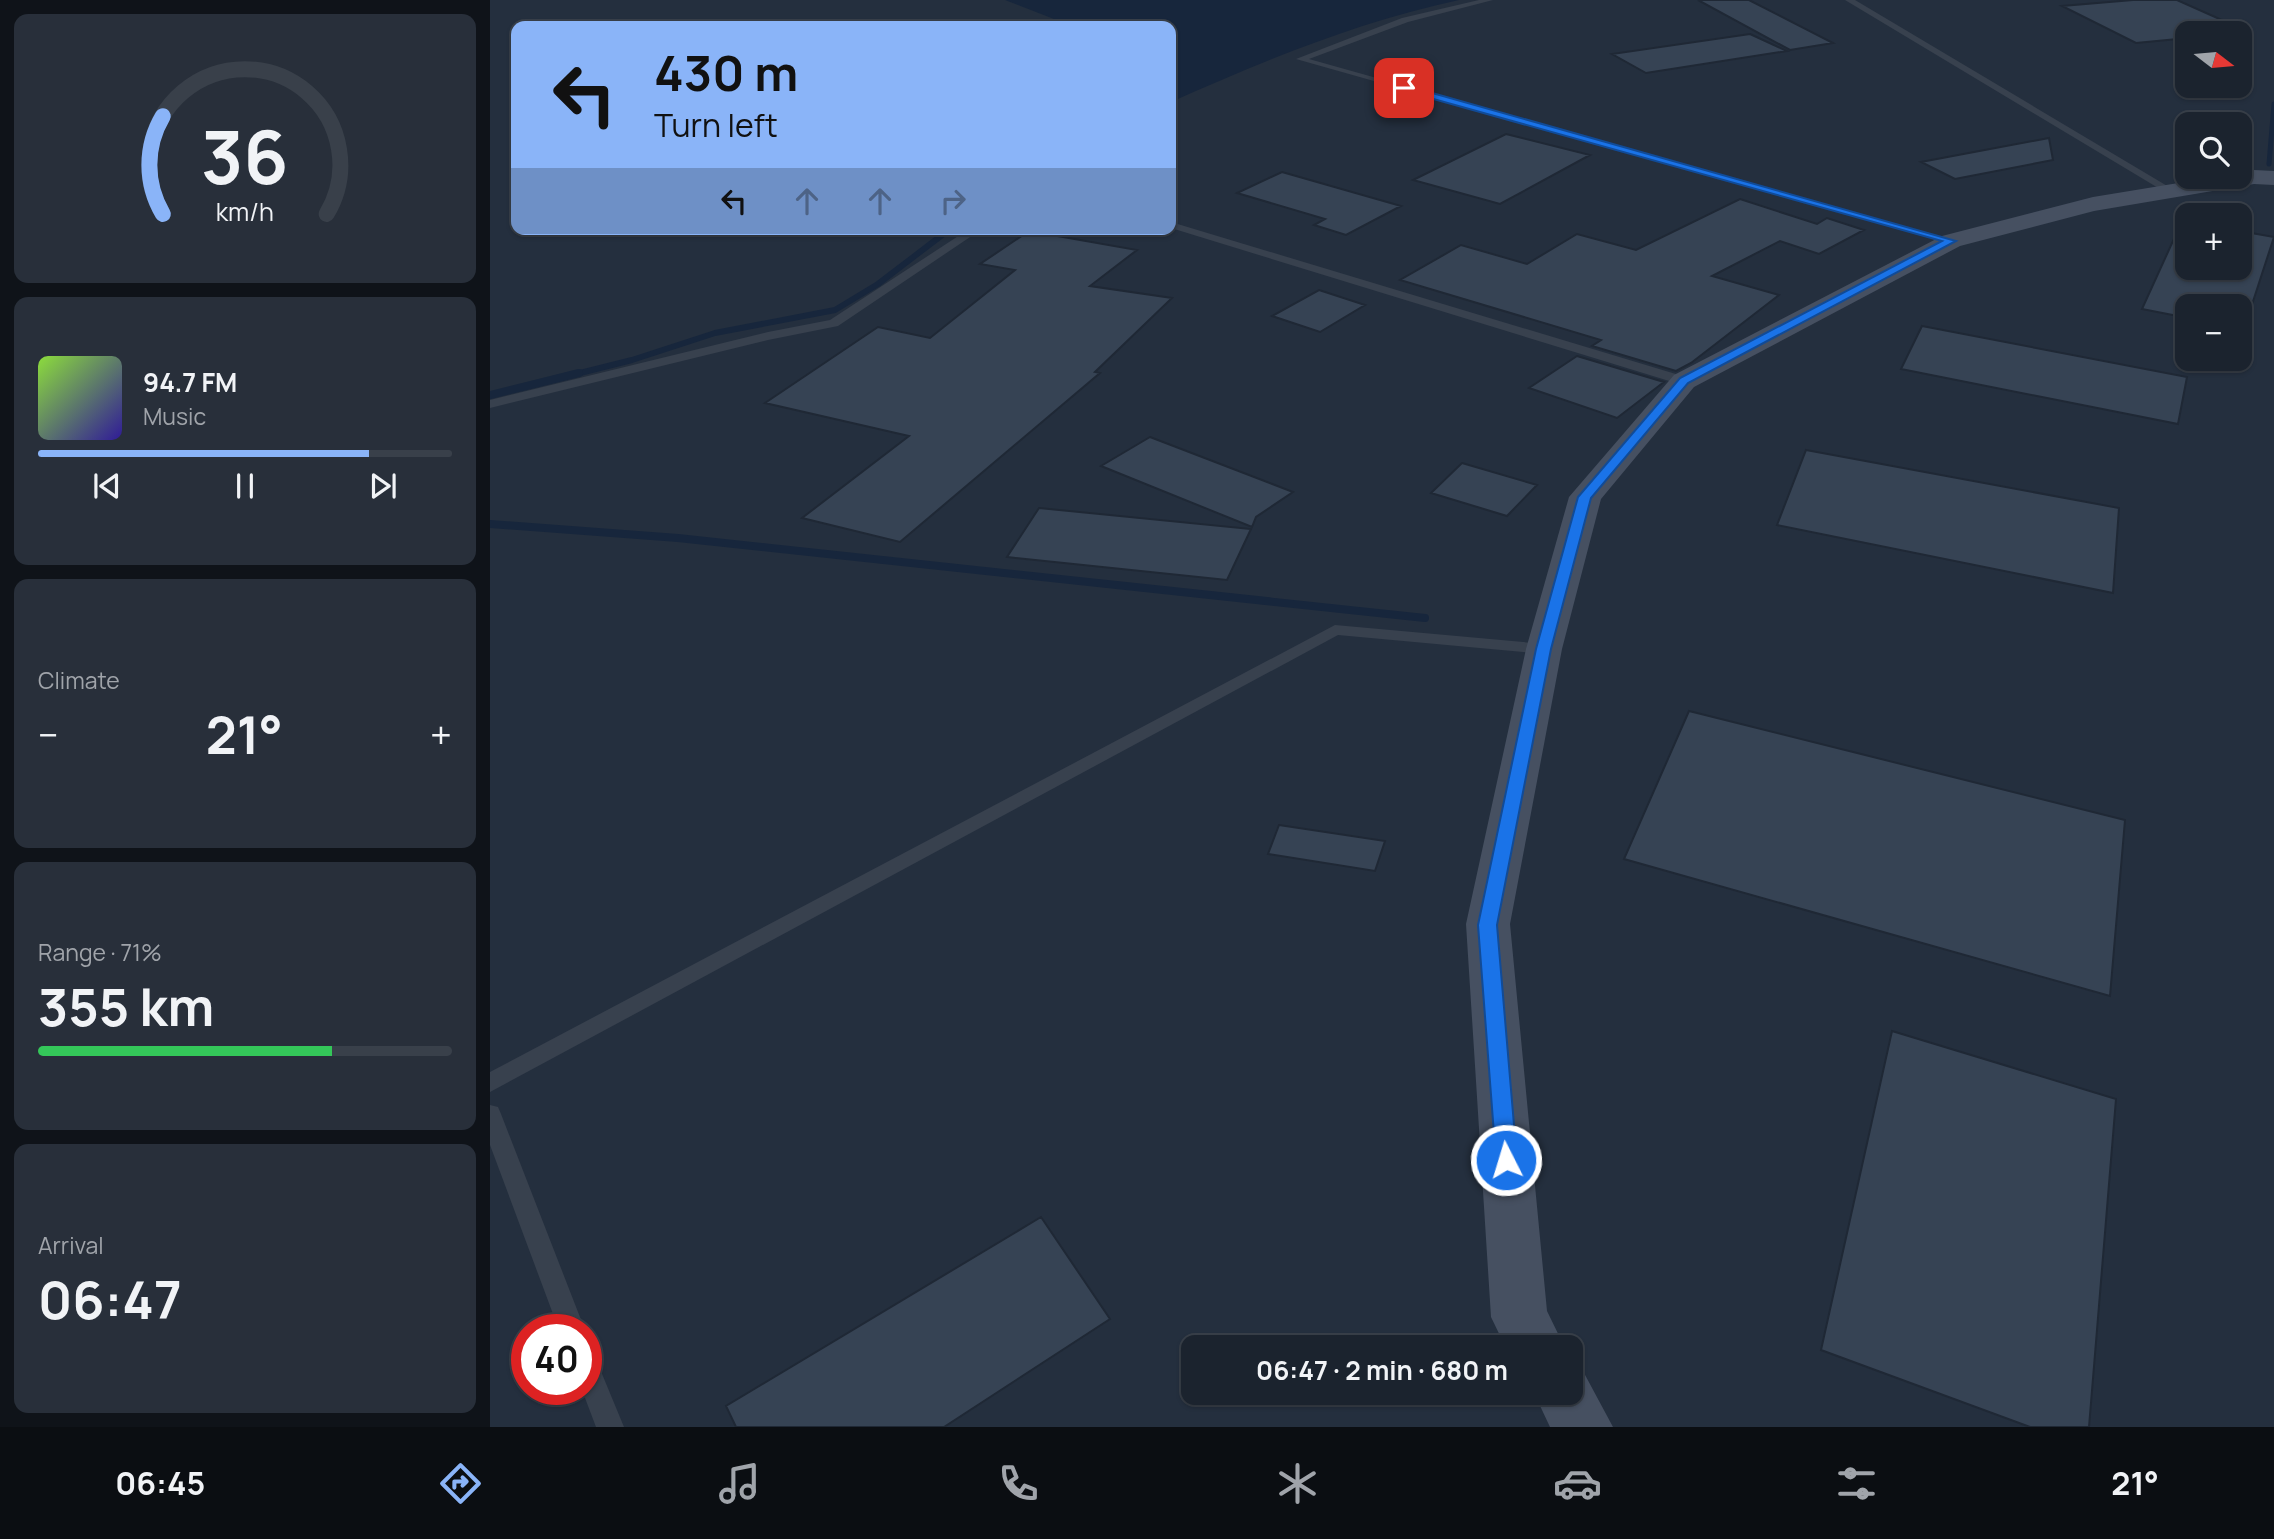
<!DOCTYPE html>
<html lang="en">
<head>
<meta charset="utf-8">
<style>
  :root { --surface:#1b232e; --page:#282f3a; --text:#f1f3f6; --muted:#a0a4aa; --line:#39404a; --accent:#8ab4f8 }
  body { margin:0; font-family:Manrope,sans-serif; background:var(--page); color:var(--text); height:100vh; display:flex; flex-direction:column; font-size:26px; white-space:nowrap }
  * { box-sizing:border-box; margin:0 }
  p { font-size:23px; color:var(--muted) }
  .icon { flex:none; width:38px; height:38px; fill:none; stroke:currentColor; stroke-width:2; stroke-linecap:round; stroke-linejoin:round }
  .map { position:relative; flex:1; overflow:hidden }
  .sheet { display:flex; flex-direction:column; gap:14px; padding:14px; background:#0f1319; width:490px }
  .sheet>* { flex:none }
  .banner { position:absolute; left:21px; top:21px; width:665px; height:214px; border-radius:14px; box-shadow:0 2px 5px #0004,0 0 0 2px var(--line); background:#8ab4f8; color:#111; overflow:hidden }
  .needle { width:46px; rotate:106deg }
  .tools { position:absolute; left:1685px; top:21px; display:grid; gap:14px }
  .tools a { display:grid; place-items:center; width:77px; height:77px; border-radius:14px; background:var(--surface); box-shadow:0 2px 5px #0004,0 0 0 2px var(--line); font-size:35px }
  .speed { position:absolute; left:21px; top:1314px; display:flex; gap:14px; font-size:35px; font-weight:700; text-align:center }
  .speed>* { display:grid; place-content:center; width:91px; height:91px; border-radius:50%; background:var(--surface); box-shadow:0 2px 5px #0004,0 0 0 2px var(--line); line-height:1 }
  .speed .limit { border:10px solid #d22; background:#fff; color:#111 }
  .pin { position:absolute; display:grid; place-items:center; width:60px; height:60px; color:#fff; margin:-30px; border-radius:14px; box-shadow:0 4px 10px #0006 }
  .me { position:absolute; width:77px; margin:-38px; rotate:355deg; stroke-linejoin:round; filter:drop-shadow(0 0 5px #0008) }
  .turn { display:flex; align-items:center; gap:24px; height:147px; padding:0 28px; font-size:32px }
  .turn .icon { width:91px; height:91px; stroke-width:2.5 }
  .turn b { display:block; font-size:49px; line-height:60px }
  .lanes { display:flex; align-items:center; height:66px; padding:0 28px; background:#0003; justify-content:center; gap:35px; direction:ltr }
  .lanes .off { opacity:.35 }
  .big { font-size:52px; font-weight:700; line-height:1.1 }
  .sheet .card { flex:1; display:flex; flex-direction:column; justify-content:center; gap:10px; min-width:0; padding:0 24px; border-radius:14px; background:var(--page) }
  .sheet .dial { align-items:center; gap:0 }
  .dial svg { height:182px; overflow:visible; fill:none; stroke:var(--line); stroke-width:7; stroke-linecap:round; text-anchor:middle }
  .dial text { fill:var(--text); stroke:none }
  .song { display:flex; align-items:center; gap:21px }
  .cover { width:84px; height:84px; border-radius:10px; background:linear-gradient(135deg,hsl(90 70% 55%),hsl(250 70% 35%)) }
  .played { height:7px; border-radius:4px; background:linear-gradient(90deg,var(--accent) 80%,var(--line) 80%) }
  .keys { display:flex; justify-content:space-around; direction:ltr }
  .heat { display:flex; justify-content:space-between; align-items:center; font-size:38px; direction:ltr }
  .charge { height:10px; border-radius:5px; background:linear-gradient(90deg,#34c759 71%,var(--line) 0) }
  .trip { position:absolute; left:691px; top:1335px; width:402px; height:70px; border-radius:14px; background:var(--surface); box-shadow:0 2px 5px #0004,0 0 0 2px var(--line); font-weight:700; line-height:70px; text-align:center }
  .dock { display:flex; height:112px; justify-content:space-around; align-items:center; background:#0b0e12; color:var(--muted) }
  .dock .icon { width:49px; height:49px }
  .dock .current { color:var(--accent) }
  .dock b { font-size:32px; color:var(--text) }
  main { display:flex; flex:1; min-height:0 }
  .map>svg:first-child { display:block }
  .water { fill:#17263c }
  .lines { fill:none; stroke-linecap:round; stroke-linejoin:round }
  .stream-far2 { stroke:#17263c; stroke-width:5 }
  .stream-far1 { stroke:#17263c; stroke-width:6 }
  .stream { stroke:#17263c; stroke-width:8 }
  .building { fill:#364354; stroke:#1f2835; stroke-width:2 }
  .lane { fill:#38414e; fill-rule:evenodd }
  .secondary { fill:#465061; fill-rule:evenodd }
  .route { fill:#1a73e8; stroke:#114b97; stroke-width:2 }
</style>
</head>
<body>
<main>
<section class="sheet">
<div class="card dial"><svg viewBox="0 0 100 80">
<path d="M14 69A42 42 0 1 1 86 69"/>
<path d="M14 69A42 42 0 0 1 14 26" stroke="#8ab4f8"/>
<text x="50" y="56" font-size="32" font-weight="700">36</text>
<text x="50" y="72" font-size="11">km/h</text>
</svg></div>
<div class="card">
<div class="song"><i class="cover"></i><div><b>94.7 FM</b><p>Music</p></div></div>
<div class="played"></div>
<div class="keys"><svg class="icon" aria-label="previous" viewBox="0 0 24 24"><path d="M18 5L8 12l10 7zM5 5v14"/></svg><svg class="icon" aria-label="pause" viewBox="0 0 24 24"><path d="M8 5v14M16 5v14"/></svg><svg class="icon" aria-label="next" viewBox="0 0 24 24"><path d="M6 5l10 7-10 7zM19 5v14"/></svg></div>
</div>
<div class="card"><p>Climate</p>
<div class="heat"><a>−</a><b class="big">21°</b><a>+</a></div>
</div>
<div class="card"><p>Range · 71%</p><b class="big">355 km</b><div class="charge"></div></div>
<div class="card"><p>Arrival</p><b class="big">06:47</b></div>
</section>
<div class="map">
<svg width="1784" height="1427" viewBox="0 0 1784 1427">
  <rect width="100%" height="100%" fill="#242f3e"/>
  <path class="water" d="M515,0H969C867,22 776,60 681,102V26H582Z"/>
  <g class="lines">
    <path class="stream-far2" d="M1779,164L1784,104"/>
    <path class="stream-far1" d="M82,375L142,360L225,333L345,310L388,284L460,229"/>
    <path class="stream" d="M0,395L89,373
      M0,524L188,538L935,618"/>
  </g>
  <path class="building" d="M1208,0H1259L1343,43L1300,50Z
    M1643,0H1687L1761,33H1698V38L1646,43L1572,6Z
    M1260,34L1297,51L1156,73L1122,54Z
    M1016,134L1100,155L1010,204L923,180Z
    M1559,138L1563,160L1465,179L1431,162Z
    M792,172L911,206L856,235L824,225L835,219L747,193Z
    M1250,199L1327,224L1337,218L1374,230L1329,254L1290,241L1222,276L1289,295L1201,363L1186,371L1102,346L1111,340L910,280L971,245L1037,264L1087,234L1146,250Z
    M1698,208V268H1750V231L1784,237L1755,326L1750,325V306H1698V318L1652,309Z
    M539,231L647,250L600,286L682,298L605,372L610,373L410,542L312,518L419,436L275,403L388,327L440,338L525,270L490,264Z
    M829,290L875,305L830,332L782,316Z
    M1432,326L1697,377L1688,424L1411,369Z
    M1087,356L1174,382L1127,418L1039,388Z
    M660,437L803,492L766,517L762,527L611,466Z
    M1316,450L1629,508L1623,593L1287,525Z
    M972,463L1047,485L1017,516L941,493Z
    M549,508L761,529L737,580L517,557Z
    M1199,711L1635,820L1620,996L1134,859Z
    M789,825L895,841L885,871L778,854Z
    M1402,1031L1626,1099L1599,1427H1540L1331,1350Z
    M551,1217L620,1319L454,1427H246L236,1406Z"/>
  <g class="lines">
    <path class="lane" d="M989,0H1003L918,22L819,59L1467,241L1457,243L806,59L912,18Z
      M1355,0H1365L1684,190L1675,192Z
      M681,222L1199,378L1201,381L1199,384H1189L681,228Z
      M479,229H492L348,326L278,340L0,408V400L278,332L340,320Z
      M845,625L1054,644L1062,649L1054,654L848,635L0,1092V1072Z
      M0,1105L8,1107L11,1114L95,1330H69L0,1145Z
      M96,1354L105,1357L134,1427H106L92,1390H96Z"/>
    <path class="secondary" d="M1764,170L1784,171V185L1764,184L1604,211L1470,246L1204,387L1111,499L1072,649L1020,924L1057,1311L1075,1348H1016L1001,1317L976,924L1036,649L1079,497L1184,375L1452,236L1603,197L1725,177H1750V173Z
      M1082,1368L1094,1373L1123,1427H1060L1044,1393H1082Z"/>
  </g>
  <path class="route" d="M914,85L1466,241L1198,383L1101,498L1061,649L1007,925L1027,1160L1024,1167L1016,1169L1009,1167L1006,1160L988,925L1046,649L1088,497L1190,378L1452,241L911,90Z"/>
</svg>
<div class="tools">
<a><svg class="needle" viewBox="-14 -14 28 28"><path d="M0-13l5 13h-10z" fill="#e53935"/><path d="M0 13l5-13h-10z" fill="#a0a4aa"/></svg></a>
<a><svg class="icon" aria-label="search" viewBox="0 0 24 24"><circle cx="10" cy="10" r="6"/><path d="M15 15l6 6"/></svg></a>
<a>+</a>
<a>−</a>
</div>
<div class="speed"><div class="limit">40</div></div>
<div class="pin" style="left:914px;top:88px;background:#d93025"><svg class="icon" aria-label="arrive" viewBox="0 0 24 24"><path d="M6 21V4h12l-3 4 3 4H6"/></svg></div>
<svg class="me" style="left:1016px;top:1160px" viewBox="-20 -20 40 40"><circle r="17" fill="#1a73e8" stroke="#fff" stroke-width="3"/><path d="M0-11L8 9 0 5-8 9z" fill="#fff"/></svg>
<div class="trip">06:47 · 2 min · 680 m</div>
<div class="banner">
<div class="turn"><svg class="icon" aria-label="left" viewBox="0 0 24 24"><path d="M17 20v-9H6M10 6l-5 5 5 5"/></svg><div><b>430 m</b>Turn left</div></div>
<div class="lanes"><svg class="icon" aria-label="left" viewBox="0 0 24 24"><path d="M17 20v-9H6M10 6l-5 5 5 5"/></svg><svg class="icon off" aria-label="ahead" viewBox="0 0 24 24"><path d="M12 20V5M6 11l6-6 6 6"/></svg><svg class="icon off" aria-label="ahead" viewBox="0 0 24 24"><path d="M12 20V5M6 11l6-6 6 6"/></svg><svg class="icon off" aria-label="right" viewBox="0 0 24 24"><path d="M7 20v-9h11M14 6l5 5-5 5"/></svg></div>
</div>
</div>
</main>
<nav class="dock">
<b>06:45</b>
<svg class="icon current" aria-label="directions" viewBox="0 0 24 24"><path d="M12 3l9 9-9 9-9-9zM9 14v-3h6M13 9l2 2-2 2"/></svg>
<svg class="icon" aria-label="music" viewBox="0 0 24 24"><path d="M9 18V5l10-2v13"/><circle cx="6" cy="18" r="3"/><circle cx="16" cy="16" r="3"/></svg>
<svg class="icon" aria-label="phone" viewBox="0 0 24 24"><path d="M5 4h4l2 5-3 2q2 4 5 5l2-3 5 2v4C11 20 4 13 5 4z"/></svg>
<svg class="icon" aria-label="climate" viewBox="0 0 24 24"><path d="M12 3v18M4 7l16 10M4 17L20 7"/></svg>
<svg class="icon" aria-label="car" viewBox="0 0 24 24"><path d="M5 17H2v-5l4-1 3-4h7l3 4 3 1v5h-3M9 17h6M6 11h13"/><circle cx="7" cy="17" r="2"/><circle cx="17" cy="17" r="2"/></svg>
<svg class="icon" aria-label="filters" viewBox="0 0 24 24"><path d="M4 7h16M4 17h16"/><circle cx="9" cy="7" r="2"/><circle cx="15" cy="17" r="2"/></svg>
<b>21°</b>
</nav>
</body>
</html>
